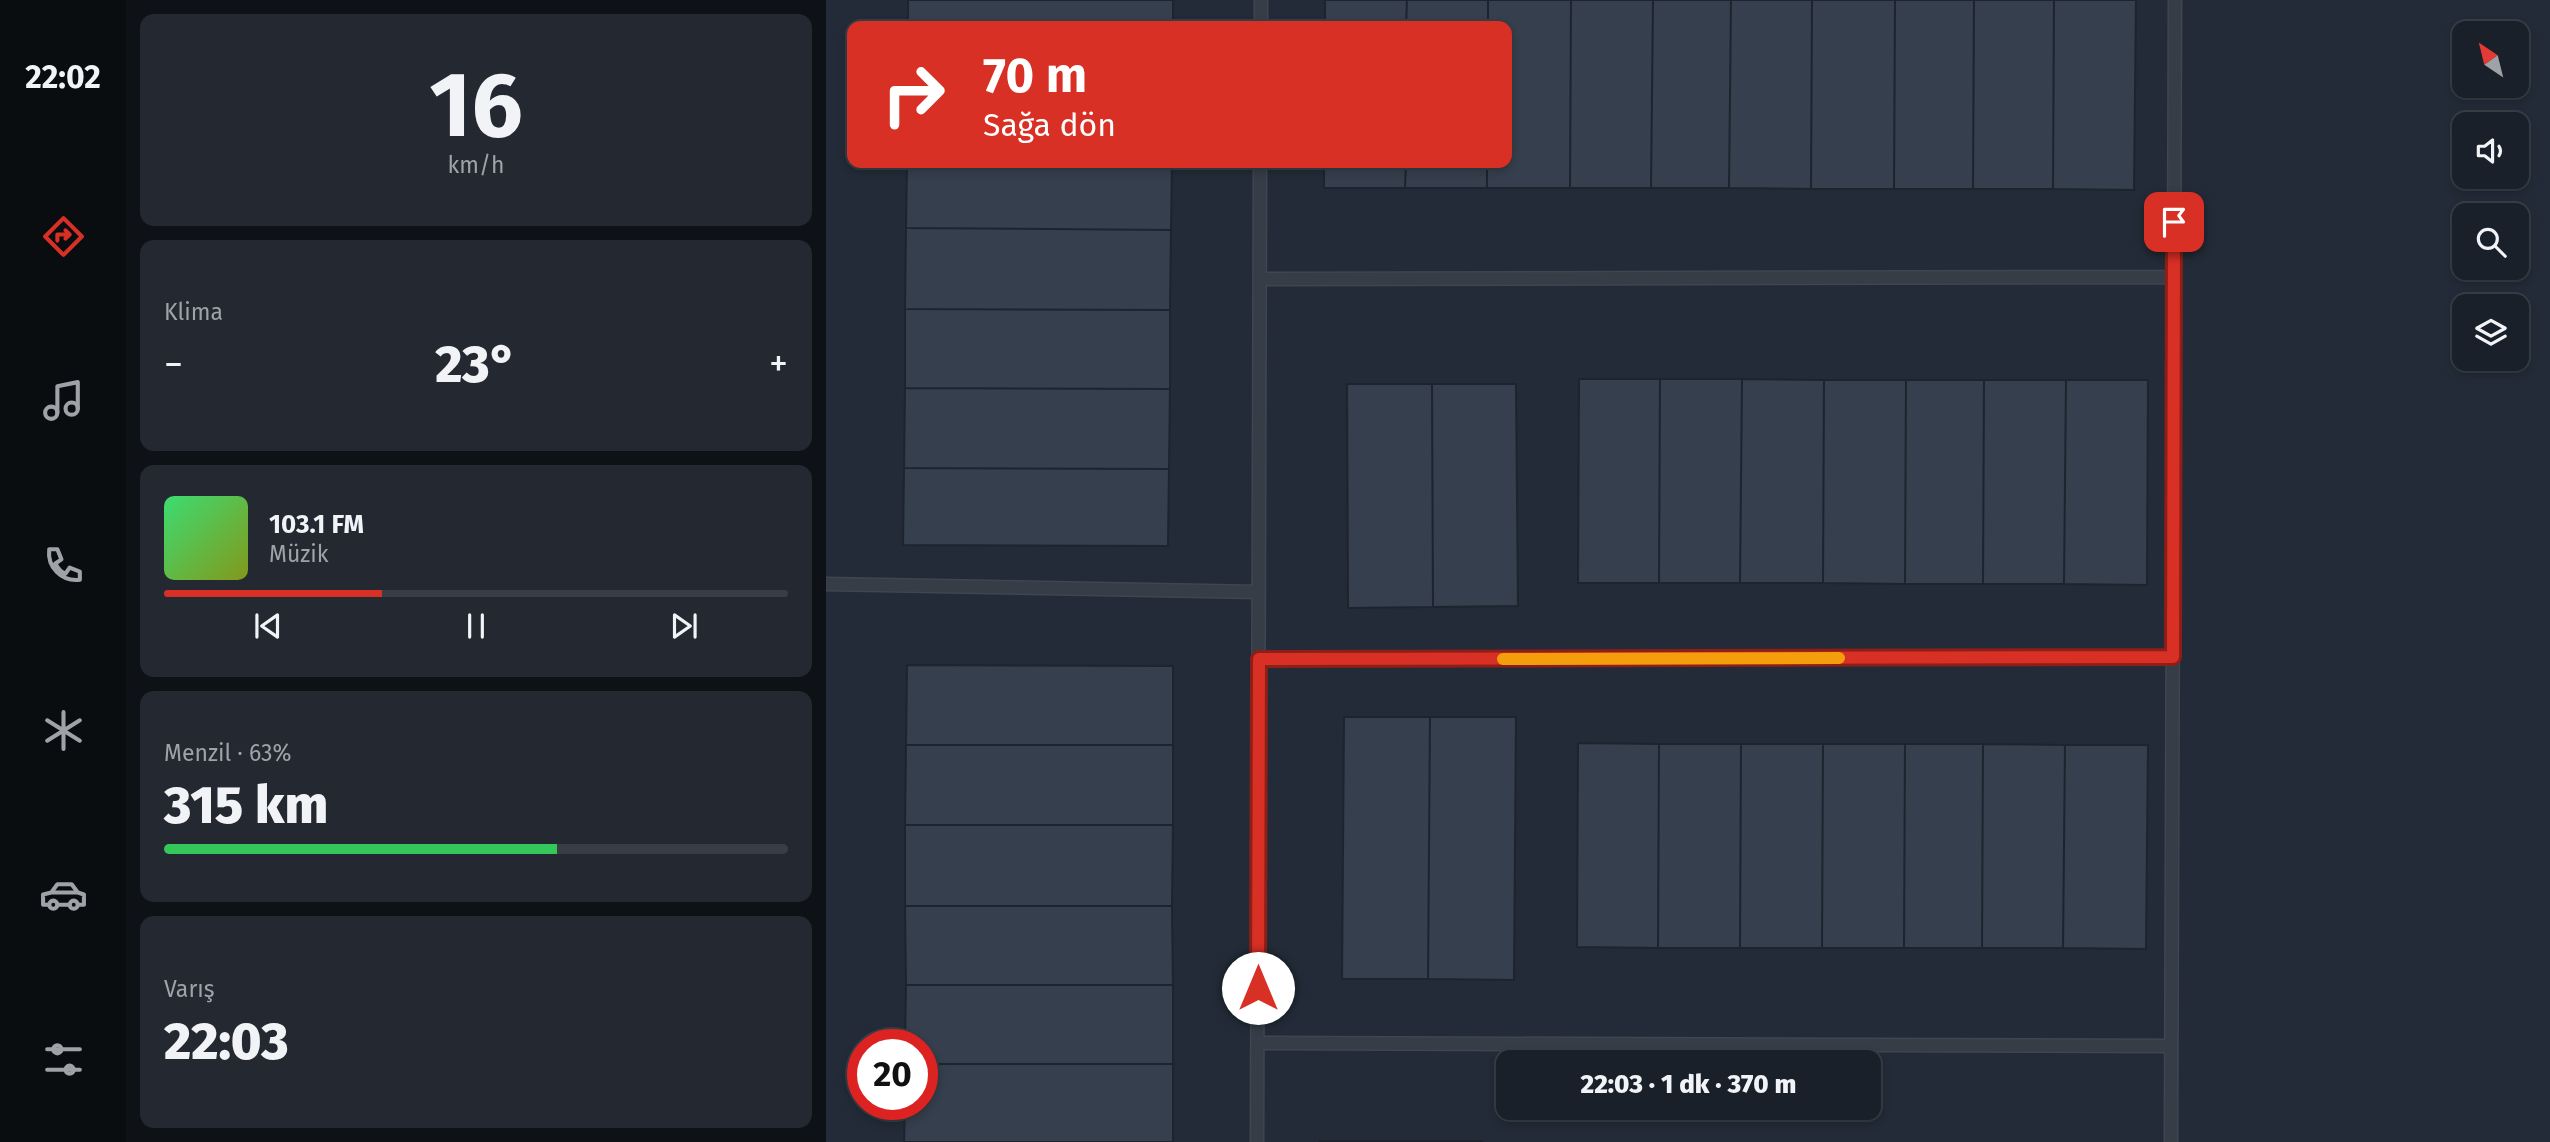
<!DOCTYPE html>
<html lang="tr">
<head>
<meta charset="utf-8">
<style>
  :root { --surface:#1a2029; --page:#232831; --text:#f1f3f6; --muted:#9fa3a8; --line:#383e46; --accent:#d93025 }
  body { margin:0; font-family:"Fira Sans",sans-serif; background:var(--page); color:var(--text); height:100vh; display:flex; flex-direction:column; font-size:26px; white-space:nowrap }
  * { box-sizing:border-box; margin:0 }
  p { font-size:23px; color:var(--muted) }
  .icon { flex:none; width:38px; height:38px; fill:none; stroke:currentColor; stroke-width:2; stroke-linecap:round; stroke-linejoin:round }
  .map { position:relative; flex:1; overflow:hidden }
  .panel { display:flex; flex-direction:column; gap:14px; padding:14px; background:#0e1217; width:700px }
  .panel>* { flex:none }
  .banner { position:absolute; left:21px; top:21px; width:665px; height:147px; border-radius:14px; box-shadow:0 4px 10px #0003,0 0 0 2px var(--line); background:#d93025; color:#fff; overflow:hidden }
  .needle { width:46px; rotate:325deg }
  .tools { position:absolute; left:1626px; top:21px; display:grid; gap:14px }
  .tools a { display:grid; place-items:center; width:77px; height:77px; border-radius:14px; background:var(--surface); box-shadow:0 4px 10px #0003,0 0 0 2px var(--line); font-size:35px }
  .speed { position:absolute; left:21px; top:1029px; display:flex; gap:14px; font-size:35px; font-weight:700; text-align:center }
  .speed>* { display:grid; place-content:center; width:91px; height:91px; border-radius:50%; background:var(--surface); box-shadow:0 4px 10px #0003,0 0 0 2px var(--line); line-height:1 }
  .speed .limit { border:10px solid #d22; background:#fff; color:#111 }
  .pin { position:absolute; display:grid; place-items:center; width:60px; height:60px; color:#fff; margin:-30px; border-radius:14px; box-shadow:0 4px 10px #0006 }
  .me { position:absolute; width:77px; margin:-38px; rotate:0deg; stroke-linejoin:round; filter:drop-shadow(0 0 5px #0008) }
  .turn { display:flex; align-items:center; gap:24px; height:147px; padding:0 21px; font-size:32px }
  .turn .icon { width:91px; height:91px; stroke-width:2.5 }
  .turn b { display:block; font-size:49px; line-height:60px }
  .big { font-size:52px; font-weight:800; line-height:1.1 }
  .panel .tile { flex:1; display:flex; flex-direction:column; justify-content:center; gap:10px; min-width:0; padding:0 24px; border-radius:14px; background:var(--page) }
  .panel .dial { align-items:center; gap:0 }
  .dial b { font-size:91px; line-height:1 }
  .song { display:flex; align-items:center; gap:21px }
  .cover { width:84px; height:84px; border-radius:10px; background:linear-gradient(135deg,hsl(140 70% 55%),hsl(70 70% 35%)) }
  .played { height:7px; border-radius:4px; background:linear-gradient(90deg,var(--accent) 35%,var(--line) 35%) }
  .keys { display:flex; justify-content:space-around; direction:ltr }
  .heat { display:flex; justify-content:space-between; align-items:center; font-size:38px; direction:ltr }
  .charge { height:10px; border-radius:5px; background:linear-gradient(90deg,#34c759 63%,var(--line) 0) }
  .trip { position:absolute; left:670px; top:1050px; width:385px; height:70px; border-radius:14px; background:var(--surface); box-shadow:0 4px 10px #0003,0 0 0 2px var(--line); font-weight:800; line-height:70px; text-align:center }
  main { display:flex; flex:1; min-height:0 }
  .menu { display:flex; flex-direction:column; width:126px; justify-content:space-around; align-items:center; background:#0a0d10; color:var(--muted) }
  .menu .icon { width:49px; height:49px }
  .menu .active { color:var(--accent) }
  .menu b { font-size:32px; color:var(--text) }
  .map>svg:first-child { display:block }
  .building { fill:#353f4d; stroke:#1d242e; stroke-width:2 }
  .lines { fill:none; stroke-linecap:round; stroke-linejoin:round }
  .lane-casing { stroke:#3f4651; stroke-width:15 }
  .lane { stroke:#363d47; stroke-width:12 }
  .route-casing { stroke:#8d1f18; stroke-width:18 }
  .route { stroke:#d93025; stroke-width:12 }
  .slow { stroke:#f59e0b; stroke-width:12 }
</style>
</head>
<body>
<main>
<nav class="menu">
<b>22:02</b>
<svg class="icon active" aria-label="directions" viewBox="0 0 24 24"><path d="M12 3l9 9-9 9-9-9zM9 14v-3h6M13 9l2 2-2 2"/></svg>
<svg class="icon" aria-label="music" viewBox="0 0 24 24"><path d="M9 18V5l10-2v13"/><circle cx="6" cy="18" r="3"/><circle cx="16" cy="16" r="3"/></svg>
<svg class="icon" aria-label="phone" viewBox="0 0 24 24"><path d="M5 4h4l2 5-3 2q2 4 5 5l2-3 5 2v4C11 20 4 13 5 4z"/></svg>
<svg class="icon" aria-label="climate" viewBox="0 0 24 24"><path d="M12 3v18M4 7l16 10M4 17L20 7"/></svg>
<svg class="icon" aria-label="car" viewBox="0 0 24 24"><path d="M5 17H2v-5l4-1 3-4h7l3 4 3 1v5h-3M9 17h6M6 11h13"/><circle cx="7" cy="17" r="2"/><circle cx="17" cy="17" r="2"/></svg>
<svg class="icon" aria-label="filters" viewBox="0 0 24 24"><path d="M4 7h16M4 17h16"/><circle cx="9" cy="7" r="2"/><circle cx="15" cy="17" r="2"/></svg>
</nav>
<section class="panel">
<div class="tile dial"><b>16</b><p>km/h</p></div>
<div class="tile"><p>Klima</p>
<div class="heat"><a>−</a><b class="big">23°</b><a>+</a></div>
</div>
<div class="tile">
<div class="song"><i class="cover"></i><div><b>103.1 FM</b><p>Müzik</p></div></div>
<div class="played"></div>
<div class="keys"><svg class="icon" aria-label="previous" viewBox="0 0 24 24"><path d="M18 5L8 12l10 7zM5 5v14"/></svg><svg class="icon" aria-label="pause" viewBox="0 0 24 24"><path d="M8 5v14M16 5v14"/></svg><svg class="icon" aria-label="next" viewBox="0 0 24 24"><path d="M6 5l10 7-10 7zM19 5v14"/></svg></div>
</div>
<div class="tile"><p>Menzil · 63%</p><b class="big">315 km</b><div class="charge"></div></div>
<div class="tile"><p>Varış</p><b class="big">22:03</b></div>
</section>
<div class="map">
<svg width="1724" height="1142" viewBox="0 0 1724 1142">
  <rect width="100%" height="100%" fill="#222b37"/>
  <path class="building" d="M82,0H347V26H82Z
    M499,0H581L580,26H499Z
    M581,0H662V26H580Z
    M662,0H745L744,188H661V163H681V26H662Z
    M745,0H827L825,188H744Z
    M827,0H905L903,188H825Z
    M905,0H986L985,189L903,188Z
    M986,0H1069L1068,189H985Z
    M1069,0H1148L1147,189H1068Z
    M1148,0H1228L1227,189H1147Z
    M1228,0H1310L1308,190L1227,189Z
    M81,163H346L345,230L80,228Z
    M498,163H580L579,188H498Z
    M580,163H661V188H579Z
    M80,228L345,230L344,310L79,309Z
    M79,309L344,310V389L79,388Z
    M753,379H834L833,583H752Z
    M834,379H916L914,583H833Z
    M916,379L998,380L997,583H914Z
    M998,380H1080L1079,584L997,583Z
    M1080,380H1158L1157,584H1079Z
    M1158,380H1240L1238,584H1157Z
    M1240,380H1322L1321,585L1238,584Z
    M521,384H606L607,607L522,608Z
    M606,384H690L692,606L607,607Z
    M79,388L344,389L343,469L78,468Z
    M78,468L343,469L342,546L77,545Z
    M81,665L347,666V745H80Z
    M518,717H604L602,979H516Z
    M604,717H690L688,980L602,979Z
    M752,743L833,744L832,948L751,947Z
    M833,744H915L914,948H832Z
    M915,744H997L996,948H914Z
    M997,744H1079L1078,948H996Z
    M1079,744H1157L1156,948H1078Z
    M1157,744L1239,745L1237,948H1156Z
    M80,745H347V825H79Z
    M1239,745H1322L1320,949L1237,948Z
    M79,825H347L346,906H79Z
    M79,906H346L347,985H80Z
    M80,985H347V1064H96V1045H79Z
    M96,1064H347V1142H78L79,1104H96Z
    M494,1141H575V1142H494Z
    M575,1141H656V1142H575Z"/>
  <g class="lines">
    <g class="lane-casing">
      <path id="lane" d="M435,26V0
        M434,279L1348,277
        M0,584L433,592
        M433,659L1347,657
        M432,1043L1345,1046
        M431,1142L434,163
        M1345,1142L1349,0"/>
    </g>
    <use href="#lane" class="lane"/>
  </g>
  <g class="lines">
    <g class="route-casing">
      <path id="route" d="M432,988L433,659L1347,657L1348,222"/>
    </g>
    <use href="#route" class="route"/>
    <path class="slow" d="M677,659L1013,658"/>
  </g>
</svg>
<div class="tools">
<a><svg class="needle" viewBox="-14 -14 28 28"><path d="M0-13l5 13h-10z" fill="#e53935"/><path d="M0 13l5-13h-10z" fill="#9fa3a8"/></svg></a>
<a><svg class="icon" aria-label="sound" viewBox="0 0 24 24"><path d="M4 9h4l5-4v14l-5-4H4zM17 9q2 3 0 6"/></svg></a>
<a><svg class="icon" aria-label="search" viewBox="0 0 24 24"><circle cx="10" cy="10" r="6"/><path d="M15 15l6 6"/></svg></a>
<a><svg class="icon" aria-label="layers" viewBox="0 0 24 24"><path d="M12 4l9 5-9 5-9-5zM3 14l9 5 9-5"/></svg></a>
</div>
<div class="speed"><div class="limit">20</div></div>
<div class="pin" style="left:1348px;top:222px;background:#d93025"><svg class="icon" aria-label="arrive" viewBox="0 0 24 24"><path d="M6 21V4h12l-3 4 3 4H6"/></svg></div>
<svg class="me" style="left:432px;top:988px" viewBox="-20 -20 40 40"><circle r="19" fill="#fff"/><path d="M0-13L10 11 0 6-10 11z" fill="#d93025"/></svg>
<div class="trip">22:03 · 1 dk · 370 m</div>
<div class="banner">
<div class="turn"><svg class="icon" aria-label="right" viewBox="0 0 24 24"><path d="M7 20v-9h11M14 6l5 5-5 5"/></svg><div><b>70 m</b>Sağa dön</div></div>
</div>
</div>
</main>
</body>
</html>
